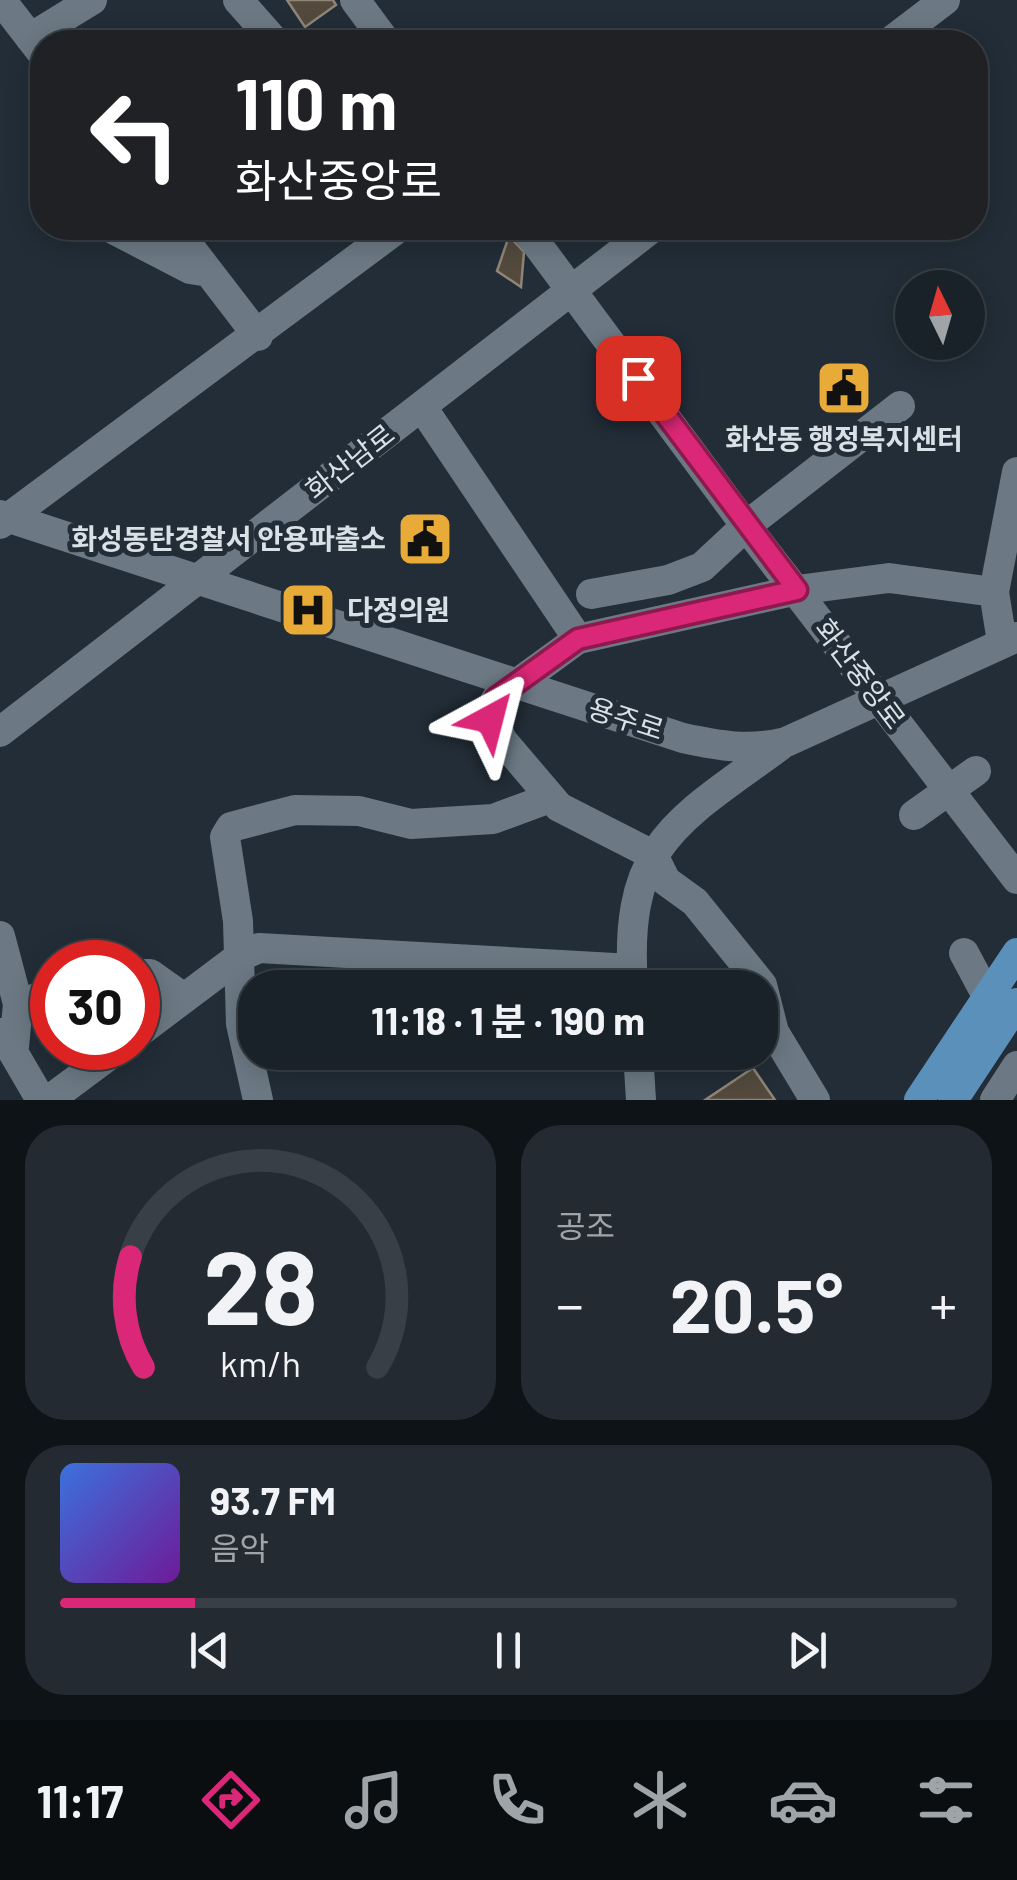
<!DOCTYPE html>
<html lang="ko">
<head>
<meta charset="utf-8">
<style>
  :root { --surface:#1a2229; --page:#232a31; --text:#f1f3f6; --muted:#9fa4a8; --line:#383f46; --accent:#db2777 }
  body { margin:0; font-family:Barlow,"Noto Sans KR",sans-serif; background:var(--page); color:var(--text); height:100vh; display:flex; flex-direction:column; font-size:38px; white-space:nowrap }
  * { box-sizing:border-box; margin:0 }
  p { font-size:32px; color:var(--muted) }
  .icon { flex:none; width:55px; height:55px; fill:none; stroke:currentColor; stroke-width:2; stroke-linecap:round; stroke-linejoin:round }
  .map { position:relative; height:1100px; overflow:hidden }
  .sheet { display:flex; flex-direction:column; gap:25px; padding:25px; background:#0e1317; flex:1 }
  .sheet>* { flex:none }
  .guide { position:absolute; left:30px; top:30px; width:958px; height:210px; border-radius:40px; box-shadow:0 5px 25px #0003,0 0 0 2px var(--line); background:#202124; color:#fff; overflow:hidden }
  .needle { width:65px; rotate:355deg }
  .controls { position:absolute; left:895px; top:270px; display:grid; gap:20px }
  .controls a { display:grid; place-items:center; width:90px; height:90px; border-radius:50%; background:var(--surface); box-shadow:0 5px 25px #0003,0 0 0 2px var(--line); font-size:50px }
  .speed { position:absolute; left:30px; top:940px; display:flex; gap:20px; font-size:50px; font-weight:700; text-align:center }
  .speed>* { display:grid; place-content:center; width:130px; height:130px; border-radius:50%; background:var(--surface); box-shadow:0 5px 25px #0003,0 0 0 2px var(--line); line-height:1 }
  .speed .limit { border:15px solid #d22; background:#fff; color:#111 }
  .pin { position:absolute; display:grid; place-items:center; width:85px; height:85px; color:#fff; margin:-42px; border-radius:20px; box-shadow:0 5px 15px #0006 }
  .me { position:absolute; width:110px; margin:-55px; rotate:38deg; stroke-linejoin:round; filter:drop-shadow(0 0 8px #0008) }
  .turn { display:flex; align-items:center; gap:35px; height:210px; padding:0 40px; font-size:45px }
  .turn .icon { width:130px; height:130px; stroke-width:2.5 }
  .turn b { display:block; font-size:70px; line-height:85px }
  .big { font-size:75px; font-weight:700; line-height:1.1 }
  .sheet .widget { flex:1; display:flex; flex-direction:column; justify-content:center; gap:15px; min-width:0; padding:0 35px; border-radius:40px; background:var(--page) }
  .sheet .dial { align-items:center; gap:0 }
  .dial svg { height:260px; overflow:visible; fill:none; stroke:var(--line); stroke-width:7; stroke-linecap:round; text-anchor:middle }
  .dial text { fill:var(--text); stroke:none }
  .song { display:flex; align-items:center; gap:30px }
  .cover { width:120px; height:120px; border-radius:15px; background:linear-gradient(135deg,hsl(220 70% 55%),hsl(280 70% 35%)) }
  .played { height:10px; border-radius:5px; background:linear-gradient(90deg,var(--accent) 15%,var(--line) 15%) }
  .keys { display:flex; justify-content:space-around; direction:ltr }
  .heat { display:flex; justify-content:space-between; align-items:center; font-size:55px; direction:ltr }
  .sheet .tiles { flex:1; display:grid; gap:25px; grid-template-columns:1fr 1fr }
  .widget:last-child { grid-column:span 2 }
  .trip { position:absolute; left:238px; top:970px; width:540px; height:100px; border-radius:40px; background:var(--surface); box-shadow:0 5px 25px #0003,0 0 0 2px var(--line); font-weight:700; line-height:100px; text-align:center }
  .menu { display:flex; height:160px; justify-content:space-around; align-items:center; background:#0a0e10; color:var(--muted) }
  .menu .icon { width:70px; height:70px }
  .menu .on { color:var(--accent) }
  .menu b { font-size:45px; color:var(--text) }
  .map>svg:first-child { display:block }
  .building { fill:#534a3d; stroke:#8f8577; stroke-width:2.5 }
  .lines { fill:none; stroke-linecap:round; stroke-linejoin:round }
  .minor { stroke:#6c7984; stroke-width:30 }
  .major { stroke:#5b90ba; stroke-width:30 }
  .route-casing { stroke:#8e194d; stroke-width:25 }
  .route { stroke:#db2777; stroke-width:18 }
  .labels { text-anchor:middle; stroke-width:10; stroke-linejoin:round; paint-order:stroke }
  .poi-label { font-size:28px; font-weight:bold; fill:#d9e1e7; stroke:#222d37 }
  .street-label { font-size:28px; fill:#d9e1e7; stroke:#222d37 }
</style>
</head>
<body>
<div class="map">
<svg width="1017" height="1100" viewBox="0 0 1017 1100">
  <rect width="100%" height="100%" fill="#222d37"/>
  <path class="building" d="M287,0H333L336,5L305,27Z
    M509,236L524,252L521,287L497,271Z
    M753,1068L775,1100H705Z"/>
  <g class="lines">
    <path class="minor" d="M1,0L42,53
      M238,0L275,42
      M355,0L386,42
      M30,38L92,0
      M890,42L945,0
      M111,228L190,269L209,272
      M175,228L258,336
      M525,228L746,526L1017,879
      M422,407L578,639
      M0,515L683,738C720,746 749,751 786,742L1017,637
      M0,524L398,228
      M591,594L668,580L702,567L746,526L900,406
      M1002,642L994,592L1017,472
      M0,732L652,228
      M914,815L976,771
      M0,936L18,1004L14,1047
      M964,953L987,996
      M138,974H150L184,998
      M633,986C623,844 676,822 780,746
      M18,1004L52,993
      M2,1033L41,1100
      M138,1033L239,957L259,948L632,969
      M638,1052L641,1100
      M49,1100L119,1048
      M258,1100L241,1024L238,921L225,837L231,827L295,810L359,811L411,824L493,819L550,798
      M815,1100L774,1032L762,985L695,902L666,881L653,855L559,807L502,740L489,711L497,698L578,639L797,590L889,578L994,592
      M995,1100L1017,1066"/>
    <path class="major" d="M919,1100L1017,953
      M953,1100L1017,1003"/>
  </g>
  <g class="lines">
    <g class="route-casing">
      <path id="route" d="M490,719L496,698L578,639L797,590L638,378"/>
    </g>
    <use href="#route" class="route"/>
  </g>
  <defs>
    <g id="civic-square" transform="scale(2.875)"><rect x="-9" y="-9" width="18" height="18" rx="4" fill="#e9ab38" stroke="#222d37"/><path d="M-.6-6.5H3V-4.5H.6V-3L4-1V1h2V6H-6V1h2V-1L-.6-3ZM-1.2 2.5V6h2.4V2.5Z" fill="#111"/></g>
    <g id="hospital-square" transform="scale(2.875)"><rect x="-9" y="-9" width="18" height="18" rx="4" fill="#e9ab38" stroke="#222d37"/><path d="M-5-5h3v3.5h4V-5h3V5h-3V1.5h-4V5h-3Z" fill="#111"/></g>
  </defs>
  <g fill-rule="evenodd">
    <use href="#civic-square" x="844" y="388"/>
    <use href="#civic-square" x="425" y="539"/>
    <use href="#hospital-square" x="308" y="610"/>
  </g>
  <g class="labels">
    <g class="poi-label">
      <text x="844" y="449">화산동 행정복지센터</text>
      <text x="386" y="549" text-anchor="end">화성동탄경찰서 안용파출소</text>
      <text x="347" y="620" text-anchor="start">다정의원</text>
    </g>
    <g class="street-label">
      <text transform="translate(350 462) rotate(-38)" y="10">화산남로</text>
      <text transform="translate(860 674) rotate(53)" y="10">화산중앙로</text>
      <text transform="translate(626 719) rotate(18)" y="10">용주로</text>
    </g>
  </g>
</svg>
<div class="controls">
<a><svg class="needle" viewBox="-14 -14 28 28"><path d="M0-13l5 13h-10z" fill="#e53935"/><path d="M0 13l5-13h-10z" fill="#9fa4a8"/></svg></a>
</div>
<div class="speed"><div class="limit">30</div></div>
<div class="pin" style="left:638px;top:378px;background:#d93025"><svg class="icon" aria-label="arrive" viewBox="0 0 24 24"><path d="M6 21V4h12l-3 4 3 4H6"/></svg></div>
<svg class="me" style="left:490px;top:719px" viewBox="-20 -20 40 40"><path d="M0-17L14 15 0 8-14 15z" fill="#db2777" stroke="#fff" stroke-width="4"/></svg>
<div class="trip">11:18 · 1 분 · 190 m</div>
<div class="guide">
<div class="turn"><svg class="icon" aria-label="left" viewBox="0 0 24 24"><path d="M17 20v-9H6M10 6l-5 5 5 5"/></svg><div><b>110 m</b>화산중앙로</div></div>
</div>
</div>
<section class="sheet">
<div class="tiles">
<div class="widget dial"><svg viewBox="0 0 100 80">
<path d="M14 69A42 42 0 1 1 86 69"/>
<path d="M14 69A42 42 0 0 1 10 35" stroke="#db2777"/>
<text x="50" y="56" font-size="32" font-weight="700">28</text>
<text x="50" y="72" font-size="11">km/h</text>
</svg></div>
<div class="widget"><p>공조</p>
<div class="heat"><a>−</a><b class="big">20.5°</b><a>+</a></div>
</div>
<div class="widget">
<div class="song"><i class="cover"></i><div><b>93.7 FM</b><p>음악</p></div></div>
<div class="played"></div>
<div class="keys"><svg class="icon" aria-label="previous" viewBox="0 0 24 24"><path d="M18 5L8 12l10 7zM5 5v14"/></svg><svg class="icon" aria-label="pause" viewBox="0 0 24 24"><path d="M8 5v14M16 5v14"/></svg><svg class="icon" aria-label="next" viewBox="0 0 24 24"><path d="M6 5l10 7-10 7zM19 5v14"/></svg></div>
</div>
</div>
</section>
<nav class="menu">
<b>11:17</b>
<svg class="icon on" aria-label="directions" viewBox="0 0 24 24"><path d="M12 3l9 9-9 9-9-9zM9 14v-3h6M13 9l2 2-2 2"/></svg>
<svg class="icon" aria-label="music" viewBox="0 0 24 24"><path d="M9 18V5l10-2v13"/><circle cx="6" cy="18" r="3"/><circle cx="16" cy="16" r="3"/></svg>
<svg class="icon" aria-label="phone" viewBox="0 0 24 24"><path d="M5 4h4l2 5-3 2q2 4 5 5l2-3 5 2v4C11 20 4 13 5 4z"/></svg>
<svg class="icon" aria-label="climate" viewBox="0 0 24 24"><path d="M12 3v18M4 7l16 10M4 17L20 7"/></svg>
<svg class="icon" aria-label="car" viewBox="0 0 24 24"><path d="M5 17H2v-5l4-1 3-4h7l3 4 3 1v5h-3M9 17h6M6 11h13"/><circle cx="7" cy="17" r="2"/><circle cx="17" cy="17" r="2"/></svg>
<svg class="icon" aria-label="filters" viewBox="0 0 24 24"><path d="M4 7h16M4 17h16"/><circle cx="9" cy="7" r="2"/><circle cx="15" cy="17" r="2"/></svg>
</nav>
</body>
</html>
